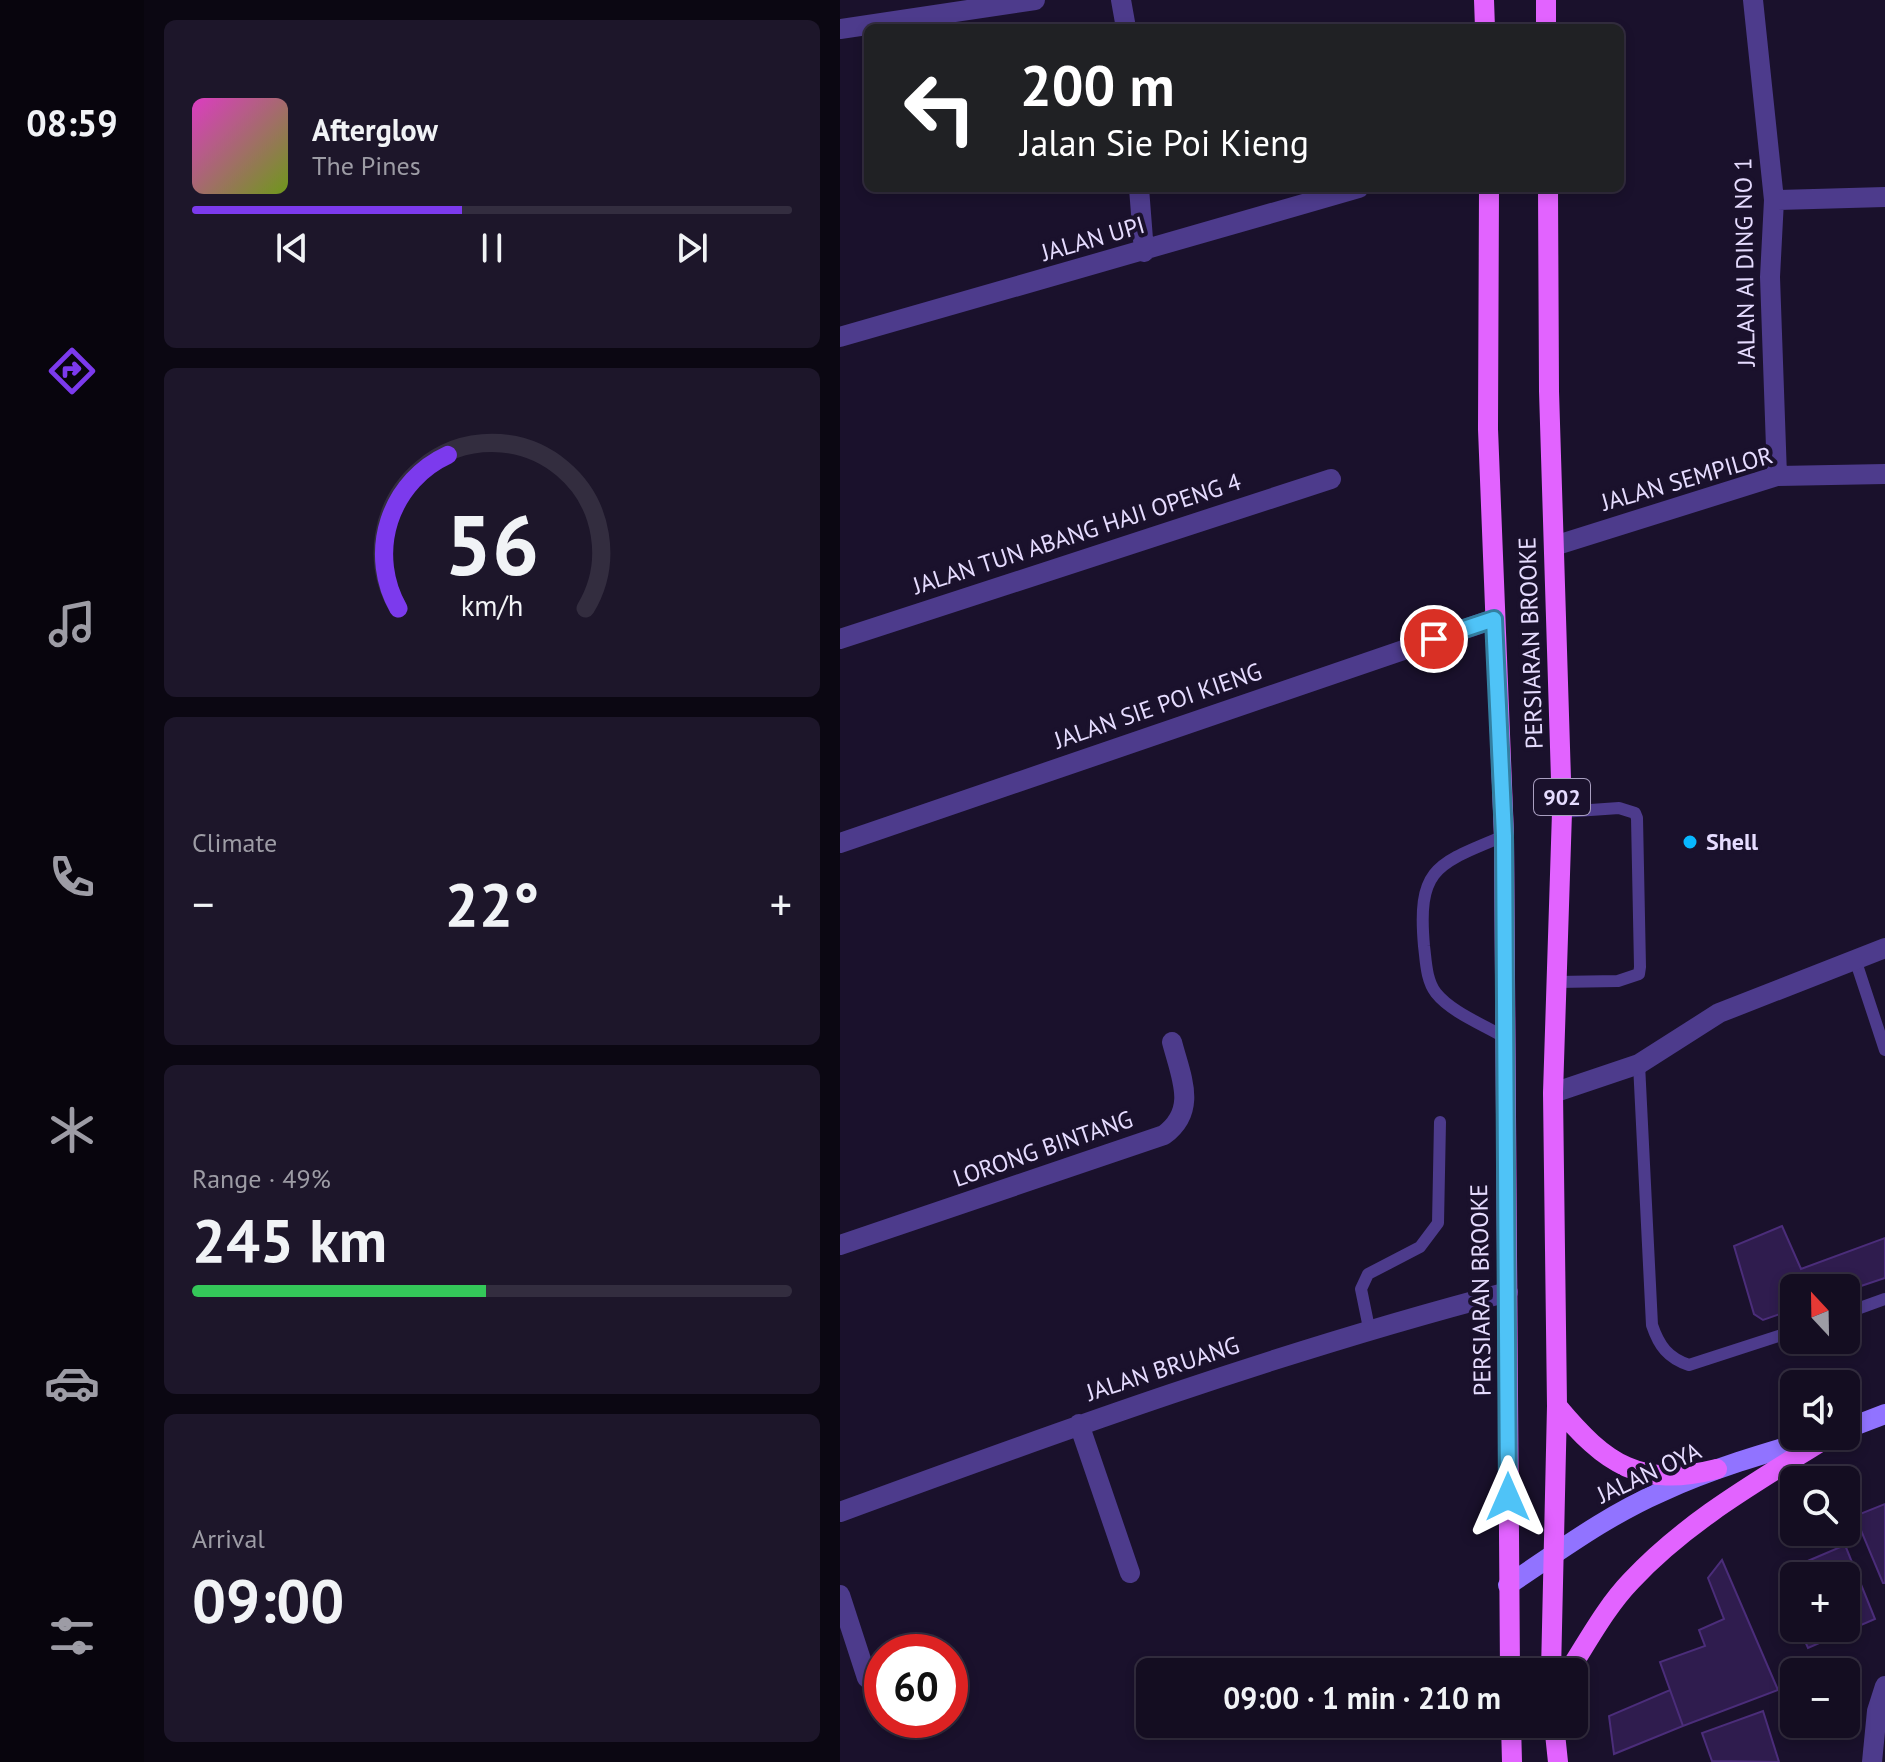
<!DOCTYPE html>
<html lang="en">
<head>
<meta charset="utf-8">
<style>
  :root { --surface:#140d21; --page:#1d162a; --text:#f1f3f6; --muted:#9d9ca5; --line:#332d3f; --accent:#7c3aed }
  body { margin:0; font-family:"PT Sans",sans-serif; background:var(--page); color:var(--text); height:100vh; display:flex; flex-direction:column; font-size:30px; white-space:nowrap }
  * { box-sizing:border-box; margin:0 }
  p { font-size:26px; color:var(--muted) }
  .icon { flex:none; width:44px; height:44px; fill:none; stroke:currentColor; stroke-width:2; stroke-linecap:round; stroke-linejoin:round }
  .map { position:relative; flex:1; overflow:hidden }
  .panel { display:flex; flex-direction:column; gap:20px; padding:20px; background:#0b0712; width:696px }
  .panel>* { flex:none }
  .banner { position:absolute; left:24px; top:24px; width:760px; height:168px; border-radius:12px; box-shadow:0 4px 12px #0003,0 0 0 2px var(--line); background:#202124; color:#fff; overflow:hidden }
  .needle { width:52px; rotate:338deg }
  .tools { position:absolute; left:940px; top:1274px; display:grid; gap:16px }
  .tools a { display:grid; place-items:center; width:80px; height:80px; border-radius:12px; background:var(--surface); box-shadow:0 4px 12px #0003,0 0 0 2px var(--line); font-size:40px }
  .speed { position:absolute; left:24px; top:1634px; display:flex; gap:16px; font-size:40px; font-weight:700; text-align:center }
  .speed>* { display:grid; place-content:center; width:104px; height:104px; border-radius:50%; background:var(--surface); box-shadow:0 4px 12px #0003,0 0 0 2px var(--line); line-height:1 }
  .speed .limit { border:12px solid #d22; background:#fff; color:#111 }
  .pin { position:absolute; display:grid; place-items:center; width:68px; height:68px; color:#fff; margin:-34px; border:4px solid #fff; border-radius:50%; box-shadow:0 2px 8px #0007 }
  .me { position:absolute; width:88px; margin:-44px; rotate:0deg; stroke-linejoin:round; filter:drop-shadow(0 0 6px #0008) }
  .turn { display:flex; align-items:center; gap:28px; height:168px; padding:0 24px; font-size:36px }
  .turn .icon { width:104px; height:104px; stroke-width:2.5 }
  .turn b { display:block; font-size:56px; line-height:68px }
  .big { font-size:60px; font-weight:600; line-height:1.1 }
  .panel .tile { flex:1; display:flex; flex-direction:column; justify-content:center; gap:12px; min-width:0; padding:0 28px; border-radius:12px; background:var(--page) }
  .panel .dial { align-items:center; gap:0 }
  .dial svg { height:208px; overflow:visible; fill:none; stroke:var(--line); stroke-width:7; stroke-linecap:round; text-anchor:middle }
  .dial text { fill:var(--text); stroke:none }
  .song { display:flex; align-items:center; gap:24px }
  .cover { width:96px; height:96px; border-radius:12px; background:linear-gradient(135deg,hsl(310 70% 55%),hsl(80 70% 35%)) }
  .played { height:8px; border-radius:4px; background:linear-gradient(90deg,var(--accent) 45%,var(--line) 45%) }
  .keys { display:flex; justify-content:space-around; direction:ltr }
  .heat { display:flex; justify-content:space-between; align-items:center; font-size:44px; direction:ltr }
  .charge { height:12px; border-radius:6px; background:linear-gradient(90deg,#34c759 49%,var(--line) 0) }
  .trip { position:absolute; left:296px; top:1658px; width:452px; height:80px; border-radius:12px; background:var(--surface); box-shadow:0 4px 12px #0003,0 0 0 2px var(--line); font-weight:600; line-height:80px; text-align:center }
  main { display:flex; flex:1; min-height:0 }
  .tabs { display:flex; flex-direction:column; width:144px; justify-content:space-around; align-items:center; background:#08050d; color:var(--muted) }
  .tabs .icon { width:56px; height:56px }
  .tabs .active { color:var(--accent) }
  .tabs b { font-size:36px; color:var(--text) }
  .map>svg:first-child { display:block }
  .building { fill:#2f1c4e; stroke:#4b2d7a; stroke-width:2 }
  .lines { fill:none; stroke-linecap:round; stroke-linejoin:round }
  .service { stroke:#4d3b8c; stroke-width:12 }
  .minor { stroke:#4d3b8c; stroke-width:20 }
  .secondary { stroke:#9173ff; stroke-width:20 }
  .primary { stroke:#e263ff; stroke-width:20 }
  .route-casing { stroke:#337fa1; stroke-width:20 }
  .route { stroke:#4fc3f7; stroke-width:14 }
  .poi-dot { fill:#08b7ff; stroke:#1a112c; stroke-width:3 }
  .labels { text-anchor:middle; stroke-width:8; stroke-linejoin:round; paint-order:stroke }
  .shield { fill:#1a112c; stroke:#a99fc0; stroke-width:2 }
  .shield-label { font-size:22px; font-weight:bold; fill:#e6dcff }
  .street-label { font-size:24px; fill:#e6dcff; stroke:#1a112c }
  .poi-label { font-size:24px; font-weight:bold; fill:#e6dcff; stroke:#1a112c; text-anchor:start }
</style>
</head>
<body>
<main>
<nav class="tabs">
<b>08:59</b>
<svg class="icon active" aria-label="directions" viewBox="0 0 24 24"><path d="M12 3l9 9-9 9-9-9zM9 14v-3h6M13 9l2 2-2 2"/></svg>
<svg class="icon" aria-label="music" viewBox="0 0 24 24"><path d="M9 18V5l10-2v13"/><circle cx="6" cy="18" r="3"/><circle cx="16" cy="16" r="3"/></svg>
<svg class="icon" aria-label="phone" viewBox="0 0 24 24"><path d="M5 4h4l2 5-3 2q2 4 5 5l2-3 5 2v4C11 20 4 13 5 4z"/></svg>
<svg class="icon" aria-label="climate" viewBox="0 0 24 24"><path d="M12 3v18M4 7l16 10M4 17L20 7"/></svg>
<svg class="icon" aria-label="car" viewBox="0 0 24 24"><path d="M5 17H2v-5l4-1 3-4h7l3 4 3 1v5h-3M9 17h6M6 11h13"/><circle cx="7" cy="17" r="2"/><circle cx="17" cy="17" r="2"/></svg>
<svg class="icon" aria-label="filters" viewBox="0 0 24 24"><path d="M4 7h16M4 17h16"/><circle cx="9" cy="7" r="2"/><circle cx="15" cy="17" r="2"/></svg>
</nav>
<section class="panel">
<div class="tile">
<div class="song"><i class="cover"></i><div><b>Afterglow</b><p>The Pines</p></div></div>
<div class="played"></div>
<div class="keys"><svg class="icon" aria-label="previous" viewBox="0 0 24 24"><path d="M18 5L8 12l10 7zM5 5v14"/></svg><svg class="icon" aria-label="pause" viewBox="0 0 24 24"><path d="M8 5v14M16 5v14"/></svg><svg class="icon" aria-label="next" viewBox="0 0 24 24"><path d="M6 5l10 7-10 7zM19 5v14"/></svg></div>
</div>
<div class="tile dial"><svg viewBox="0 0 100 80">
<path d="M14 69A42 42 0 1 1 86 69"/>
<path d="M14 69A42 42 0 0 1 33 10" stroke="#7c3aed"/>
<text x="50" y="56" font-size="32" font-weight="700">56</text>
<text x="50" y="72" font-size="11">km/h</text>
</svg></div>
<div class="tile"><p>Climate</p>
<div class="heat"><a>−</a><b class="big">22°</b><a>+</a></div>
</div>
<div class="tile"><p>Range · 49%</p><b class="big">245 km</b><div class="charge"></div></div>
<div class="tile"><p>Arrival</p><b class="big">09:00</b></div>
</section>
<div class="map">
<svg width="1045" height="1762" viewBox="0 0 1045 1762">
  <rect width="100%" height="100%" fill="#1a112c"/>
  <path class="building" d="M942,1226L961,1269L1045,1238V1278L1006,1291V1288H954V1309L923,1320L914,1314L894,1246Z
    M1045,1504V1583H1043L1015,1516Z
    M1005,1545L1035,1619L968,1648L959,1628H1006V1576H957L956,1566Z
    M882,1560L938,1690L843,1726L820,1662L865,1646L859,1630L884,1619L868,1578Z
    M954,1577V1615L941,1583Z
    M830,1690L843,1726L774,1754L769,1716Z
    M923,1711L939,1762L872,1761L862,1733Z"/>
  <g class="lines">
    <path class="service" d="M1015,959L1045,1050
      M717,982L778,981L799,974L800,967L797,818L795,813L779,808L722,812
      M664,1037C644,1025 611,1012 596,993C586,980 586,961 584,946C577,867 597,864 664,836
      M799,1064L812,1325C819,1346 828,1358 849,1365L954,1331
      M1006,1313L1045,1299
      M529,1328L521,1289L528,1274L580,1247L598,1223L600,1122"/>
    <path class="minor" d="M281,0L286,28
      M913,0L934,200L930,277L937,476
      M0,29L195,0
      M299,188L304,252
      M934,200L1045,197
      M0,337L519,188
      M714,546L937,476L1045,474
      M0,639L491,479
      M0,843L654,619
      M713,1093L799,1064L879,1013L1045,948
      M0,1245L324,1135C358,1110 341,1077 332,1042
      M239,1424L290,1573
      M0,1512C220,1431 441,1351 668,1292
      M0,1595L27,1678
      M1032,1762L1037,1711L1045,1686"/>
    <path class="secondary" d="M1006,1429L1045,1414
      M668,1585C718,1552 766,1516 821,1492C873,1468 929,1452 984,1436"/>
    <path class="primary" d="M644,0L645,28
      M706,0V28
      M649,188L648,429L664,836L670,1672
      M708,188L709,391L722,812L713,1093L717,1406L711,1672
      M717,1406C766,1465 800,1488 877,1469
      M728,1672C748,1641 766,1607 791,1581C848,1520 920,1480 990,1436
      M671,1724L672,1762
      M714,1724L718,1762"/>
  </g>
  <g class="lines">
    <g class="route-casing">
      <path id="route" d="M594,639L654,619L664,836L668,1497"/>
    </g>
    <use href="#route" class="route"/>
  </g>
  <circle class="poi-dot" cx="850" cy="842" r="8"/>
  <g class="labels">
    <rect class="shield" x="694" y="779" width="56" height="36" rx="6"/>
    <g class="shield-label">
      <text x="722" y="805">902</text>
    </g>
    <g class="street-label">
      <text transform="translate(253 239) rotate(-16)" y="8">JALAN UPI</text>
      <text transform="translate(905 262) rotate(-91)" y="8">JALAN AI DING NO 1</text>
      <text transform="translate(847 479) rotate(-16)" y="8">JALAN SEMPILOR</text>
      <text transform="translate(237 534) rotate(-18)" y="8">JALAN TUN ABANG HAJI OPENG 4</text>
      <text transform="translate(691 643) rotate(-92)" y="8">PERSIARAN BROOKE</text>
      <text transform="translate(318 706) rotate(-19)" y="8">JALAN SIE POI KIENG</text>
      <text transform="translate(203 1149) rotate(-19)" y="8">LORONG BINTANG</text>
      <text transform="translate(641 1290) rotate(-91)" y="8">PERSIARAN BROOKE</text>
      <text transform="translate(323 1369) rotate(-18)" y="8">JALAN BRUANG</text>
      <text transform="translate(809 1473) rotate(-25)" y="8">JALAN OYA</text>
    </g>
    <g class="poi-label">
      <text x="866" y="850">Shell</text>
    </g>
  </g>
</svg>
<div class="tools">
<a><svg class="needle" viewBox="-14 -14 28 28"><path d="M0-13l5 13h-10z" fill="#e53935"/><path d="M0 13l5-13h-10z" fill="#9d9ca5"/></svg></a>
<a><svg class="icon" aria-label="sound" viewBox="0 0 24 24"><path d="M4 9h4l5-4v14l-5-4H4zM17 9q2 3 0 6"/></svg></a>
<a><svg class="icon" aria-label="search" viewBox="0 0 24 24"><circle cx="10" cy="10" r="6"/><path d="M15 15l6 6"/></svg></a>
<a>+</a>
<a>−</a>
</div>
<div class="speed"><div class="limit">60</div></div>
<div class="pin" style="left:594px;top:639px;background:#d93025"><svg class="icon" aria-label="arrive" viewBox="0 0 24 24"><path d="M6 21V4h12l-3 4 3 4H6"/></svg></div>
<svg class="me" style="left:668px;top:1497px" viewBox="-20 -20 40 40"><path d="M0-17L14 15 0 8-14 15z" fill="#4fc3f7" stroke="#fff" stroke-width="4"/></svg>
<div class="trip">09:00 · 1 min · 210 m</div>
<div class="banner">
<div class="turn"><svg class="icon" aria-label="left" viewBox="0 0 24 24"><path d="M17 20v-9H6M10 6l-5 5 5 5"/></svg><div><b>200 m</b>Jalan Sie Poi Kieng</div></div>
</div>
</div>
</main>
</body>
</html>
